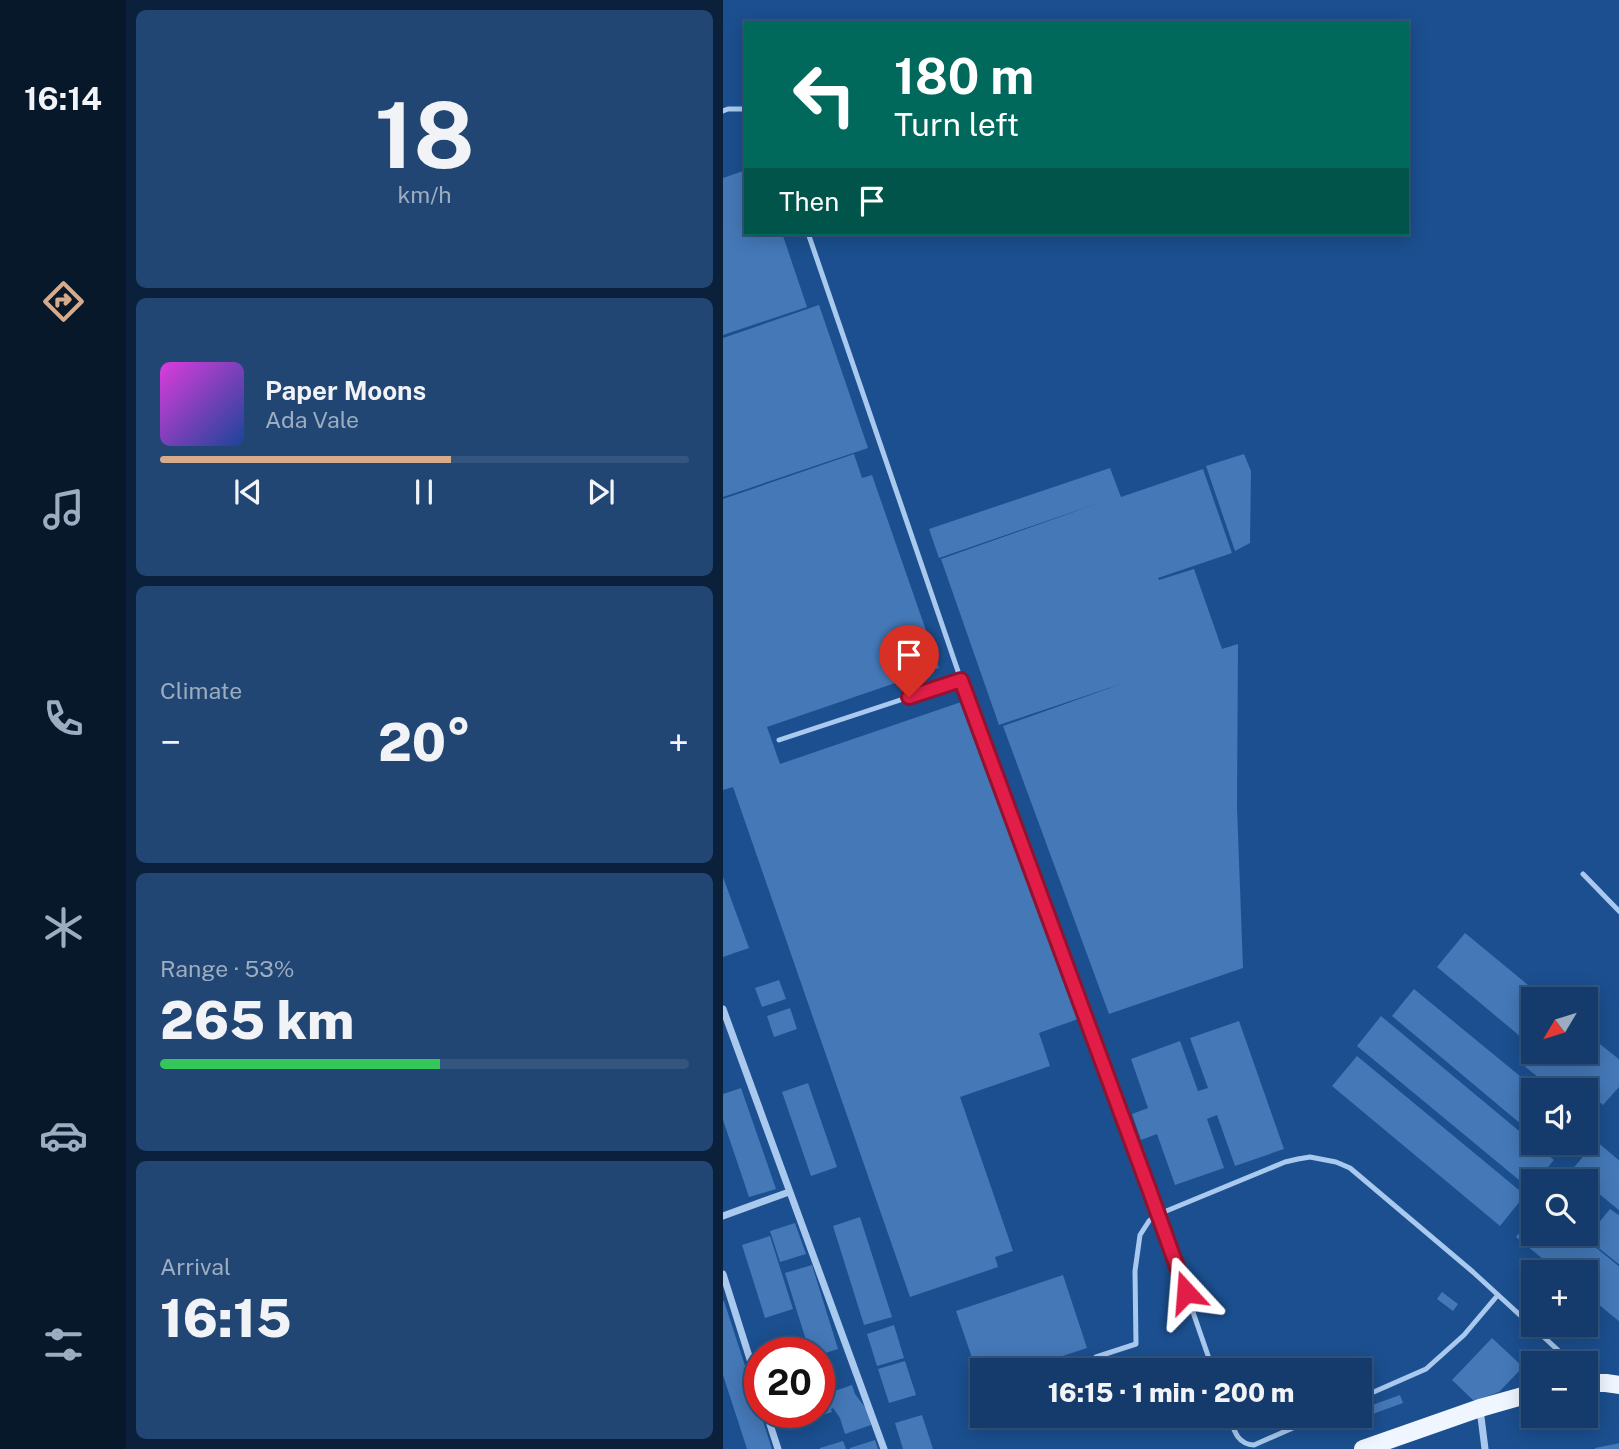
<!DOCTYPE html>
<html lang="en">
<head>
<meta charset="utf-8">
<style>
  :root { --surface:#143b6b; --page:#214673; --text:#f1f3f6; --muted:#9dadc1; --line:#33557e; --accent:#d6ab8b }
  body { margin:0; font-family:"Public Sans",sans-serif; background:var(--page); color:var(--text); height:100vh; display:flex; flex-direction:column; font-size:26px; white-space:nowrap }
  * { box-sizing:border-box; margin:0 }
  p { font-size:23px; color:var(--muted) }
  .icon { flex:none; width:38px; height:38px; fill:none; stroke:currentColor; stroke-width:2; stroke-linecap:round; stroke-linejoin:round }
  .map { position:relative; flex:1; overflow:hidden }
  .details { display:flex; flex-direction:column; gap:10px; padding:10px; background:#0b203b; width:597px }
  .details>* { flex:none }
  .banner { position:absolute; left:21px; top:21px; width:665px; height:214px; border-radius:0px; box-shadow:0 4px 18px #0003,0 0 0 2px var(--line); background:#00695c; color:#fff; overflow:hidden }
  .needle { width:46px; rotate:232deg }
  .fabs { position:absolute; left:798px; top:987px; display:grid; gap:14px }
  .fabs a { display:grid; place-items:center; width:77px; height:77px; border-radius:0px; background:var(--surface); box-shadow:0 4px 18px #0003,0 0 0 2px var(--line); font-size:35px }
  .speed { position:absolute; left:21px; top:1337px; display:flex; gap:14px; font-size:35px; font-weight:700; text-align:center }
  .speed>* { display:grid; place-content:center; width:91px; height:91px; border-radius:50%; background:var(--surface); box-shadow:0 4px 18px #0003,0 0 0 2px var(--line); line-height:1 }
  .speed .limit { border:10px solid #d22; background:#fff; color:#111 }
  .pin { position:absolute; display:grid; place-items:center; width:60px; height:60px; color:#fff; margin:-72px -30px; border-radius:50% 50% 50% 0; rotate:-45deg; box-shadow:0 0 7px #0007 }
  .pin .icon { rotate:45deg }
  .me { position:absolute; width:77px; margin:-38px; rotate:341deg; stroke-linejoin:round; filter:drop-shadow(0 0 5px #0008) }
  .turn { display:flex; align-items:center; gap:24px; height:147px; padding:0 35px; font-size:32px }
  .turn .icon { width:91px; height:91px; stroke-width:2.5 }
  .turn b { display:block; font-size:49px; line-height:60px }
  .then { display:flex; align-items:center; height:66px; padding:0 35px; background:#0003; gap:14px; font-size:26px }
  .big { font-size:52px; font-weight:800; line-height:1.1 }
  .details .tile { flex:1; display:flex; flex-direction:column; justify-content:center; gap:10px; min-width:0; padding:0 24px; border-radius:10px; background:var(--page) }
  .details .dial { align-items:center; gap:0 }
  .dial b { font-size:91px; line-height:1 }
  .song { display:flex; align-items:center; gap:21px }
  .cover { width:84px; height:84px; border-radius:10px; background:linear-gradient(135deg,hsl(300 70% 55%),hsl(220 70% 35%)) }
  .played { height:7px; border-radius:4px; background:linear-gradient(90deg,var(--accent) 55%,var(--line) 55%) }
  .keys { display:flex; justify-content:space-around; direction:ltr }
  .heat { display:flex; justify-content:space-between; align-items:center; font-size:38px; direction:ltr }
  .charge { height:10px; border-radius:5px; background:linear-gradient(90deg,#34c759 53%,var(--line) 0) }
  .trip { position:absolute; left:247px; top:1358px; width:402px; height:70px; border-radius:0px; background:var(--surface); box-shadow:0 4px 18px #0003,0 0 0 2px var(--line); font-weight:800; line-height:70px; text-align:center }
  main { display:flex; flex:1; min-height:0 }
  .tabs { display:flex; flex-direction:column; width:126px; justify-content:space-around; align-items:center; background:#08182b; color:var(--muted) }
  .tabs .icon { width:49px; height:49px }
  .tabs .selected { color:var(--accent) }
  .tabs b { font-size:32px; color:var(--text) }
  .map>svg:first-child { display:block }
  .building { fill:#4478b7 }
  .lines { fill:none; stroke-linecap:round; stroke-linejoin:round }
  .lane { stroke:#a9c9ee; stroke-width:5 }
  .street { stroke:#a9c9ee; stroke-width:7 }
  .primary { stroke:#f0f6ff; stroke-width:18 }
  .route-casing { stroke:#92132f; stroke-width:18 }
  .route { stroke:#e11d48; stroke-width:12 }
</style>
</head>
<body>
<main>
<nav class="tabs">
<b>16:14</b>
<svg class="icon selected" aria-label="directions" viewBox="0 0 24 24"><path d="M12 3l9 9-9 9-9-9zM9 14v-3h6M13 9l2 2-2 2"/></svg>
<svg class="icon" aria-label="music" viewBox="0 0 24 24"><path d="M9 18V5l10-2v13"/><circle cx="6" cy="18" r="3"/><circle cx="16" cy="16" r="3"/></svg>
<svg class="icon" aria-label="phone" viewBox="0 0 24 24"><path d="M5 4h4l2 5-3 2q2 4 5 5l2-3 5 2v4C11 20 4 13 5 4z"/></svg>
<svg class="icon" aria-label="climate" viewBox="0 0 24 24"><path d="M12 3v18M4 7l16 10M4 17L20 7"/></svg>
<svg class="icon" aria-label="car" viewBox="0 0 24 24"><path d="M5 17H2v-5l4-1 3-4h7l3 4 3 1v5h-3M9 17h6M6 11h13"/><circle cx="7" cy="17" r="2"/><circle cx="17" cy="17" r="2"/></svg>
<svg class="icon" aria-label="filters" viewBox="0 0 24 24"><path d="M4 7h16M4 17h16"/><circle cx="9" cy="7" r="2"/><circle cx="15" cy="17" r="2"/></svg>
</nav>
<section class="details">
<div class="tile dial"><b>18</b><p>km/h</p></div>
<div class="tile">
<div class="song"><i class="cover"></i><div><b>Paper Moons</b><p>Ada Vale</p></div></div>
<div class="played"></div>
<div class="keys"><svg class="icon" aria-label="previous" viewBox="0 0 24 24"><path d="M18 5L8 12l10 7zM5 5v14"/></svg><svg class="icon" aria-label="pause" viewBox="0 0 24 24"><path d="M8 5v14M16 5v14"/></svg><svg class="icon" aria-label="next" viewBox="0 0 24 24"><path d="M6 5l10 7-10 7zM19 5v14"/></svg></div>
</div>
<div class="tile"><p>Climate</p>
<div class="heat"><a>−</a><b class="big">20°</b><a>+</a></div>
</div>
<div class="tile"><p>Range · 53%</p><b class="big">265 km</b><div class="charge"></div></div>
<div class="tile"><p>Arrival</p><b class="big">16:15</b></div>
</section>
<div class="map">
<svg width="897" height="1449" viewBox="0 0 897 1449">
  <rect width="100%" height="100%" fill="#1b4f8f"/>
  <path class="building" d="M23,170V233H59L84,307L0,335V178Z
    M96,305L145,448L0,497V338Z
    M131,454L139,478L149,475L216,668L44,727L57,764L244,700L355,1019L316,1033L327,1066L237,1097L290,1251L272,1257L275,1267L187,1297L10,787L0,790V499Z
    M521,454L528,471L527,543L512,551L483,466Z
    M387,468L398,497L480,469L509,553L435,578L436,580L471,569L499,649L515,644L514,807L520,968L386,1014L280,726L401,683L276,725L218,559L376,503L216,558L206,529Z
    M0,877L26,948L0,957Z
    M742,933L822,999H810V1047L714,967Z
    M56,980L63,999L39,1007L32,988Z
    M691,989L814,1090H810V1134L669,1016Z
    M67,1008L74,1029L51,1037L44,1016Z
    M658,1016L831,1160L813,1181H810V1185L807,1189L634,1046Z
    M516,1021L561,1149L512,1166L494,1115L484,1119L501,1168L452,1185L434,1134L418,1140L409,1114L425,1108L408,1059L457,1041L475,1091L485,1088L467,1038Z
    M863,1033L897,1060V1086L880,1105L863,1090H831L800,1065L811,1052H863Z
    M634,1056L802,1195L777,1226L609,1086Z
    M85,1083L114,1167L88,1176L59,1092Z
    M18,1088L53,1189L26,1197L0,1120V1094Z
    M873,1141L897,1161V1211L863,1183V1181H861L848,1171Z
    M821,1143H842L834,1153Z
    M843,1171L854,1181H835Z
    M887,1209L897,1216V1265L863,1238Z
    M810,1215V1234H856L897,1267V1322L863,1294V1272H836L793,1237Z
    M137,1217L169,1317L141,1325L110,1226Z
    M72,1223L83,1254L57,1262L47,1231Z
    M47,1236L70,1309L42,1318L19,1245Z
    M89,1265L115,1349L96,1355V1353H87L62,1273Z
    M340,1275L364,1348L297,1370H259V1387L233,1311Z
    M719,1292L735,1304L730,1311L714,1299Z
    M0,1301H1L49,1449H24L0,1375Z
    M171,1325L181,1358L154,1366L144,1334Z
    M769,1338L800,1367L776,1392L751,1401L729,1380Z
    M182,1361L193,1395L166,1403L155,1369Z
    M129,1385L132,1394L144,1410L148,1425L122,1434L117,1418L110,1408L108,1409L109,1412L81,1421L78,1412H96V1401L104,1398L103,1394Z
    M677,1395L680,1403L647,1415L644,1407Z
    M199,1415L210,1449H180L172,1423Z
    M152,1440L155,1449H127V1448Z
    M120,1441L123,1449H97V1448Z
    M897,1443V1449H872V1448Z"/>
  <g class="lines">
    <path class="lane" d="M0,111L5,109H23
      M85,233L238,680L436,1214L490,1370
      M56,740L238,680
      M860,874L897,912
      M373,1357L413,1344L412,1271L417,1235L426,1221L436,1214L562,1162L575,1159L587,1157L613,1162L627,1168L750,1272L849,1363
      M637,1398L703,1369L741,1335L774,1296
      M506,1416C511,1430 514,1444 531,1445L597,1416"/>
    <path class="street" d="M0,1009L161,1449
      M0,1216L66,1192
      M0,1274L37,1391
      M757,1409L762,1449
      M43,1412L55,1449"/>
    <path class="primary" d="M863,1383H883L897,1385
      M640,1449L757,1408L810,1393"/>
  </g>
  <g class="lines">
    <g class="route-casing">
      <path id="route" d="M186,697L238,680L426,1189L463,1292"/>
    </g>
    <use href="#route" class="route"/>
  </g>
</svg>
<div class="fabs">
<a><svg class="needle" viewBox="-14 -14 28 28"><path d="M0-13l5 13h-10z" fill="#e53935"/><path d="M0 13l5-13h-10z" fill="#9dadc1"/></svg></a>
<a><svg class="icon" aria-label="sound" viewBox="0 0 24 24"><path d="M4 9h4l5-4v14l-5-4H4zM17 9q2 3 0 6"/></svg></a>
<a><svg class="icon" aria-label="search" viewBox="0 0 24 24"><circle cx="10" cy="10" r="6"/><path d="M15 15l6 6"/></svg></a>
<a>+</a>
<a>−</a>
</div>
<div class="speed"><div class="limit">20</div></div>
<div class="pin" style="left:186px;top:697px;background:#d93025"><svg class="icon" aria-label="arrive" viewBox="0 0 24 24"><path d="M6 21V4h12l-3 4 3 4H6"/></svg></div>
<svg class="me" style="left:463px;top:1292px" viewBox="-20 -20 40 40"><path d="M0-17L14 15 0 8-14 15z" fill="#e11d48" stroke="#fff" stroke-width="4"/></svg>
<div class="trip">16:15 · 1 min · 200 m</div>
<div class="banner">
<div class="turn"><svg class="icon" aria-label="left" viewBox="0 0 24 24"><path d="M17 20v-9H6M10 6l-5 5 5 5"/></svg><div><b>180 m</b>Turn left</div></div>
<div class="then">Then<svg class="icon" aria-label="arrive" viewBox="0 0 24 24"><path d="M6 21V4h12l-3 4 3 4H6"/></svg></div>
</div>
</div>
</main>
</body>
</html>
